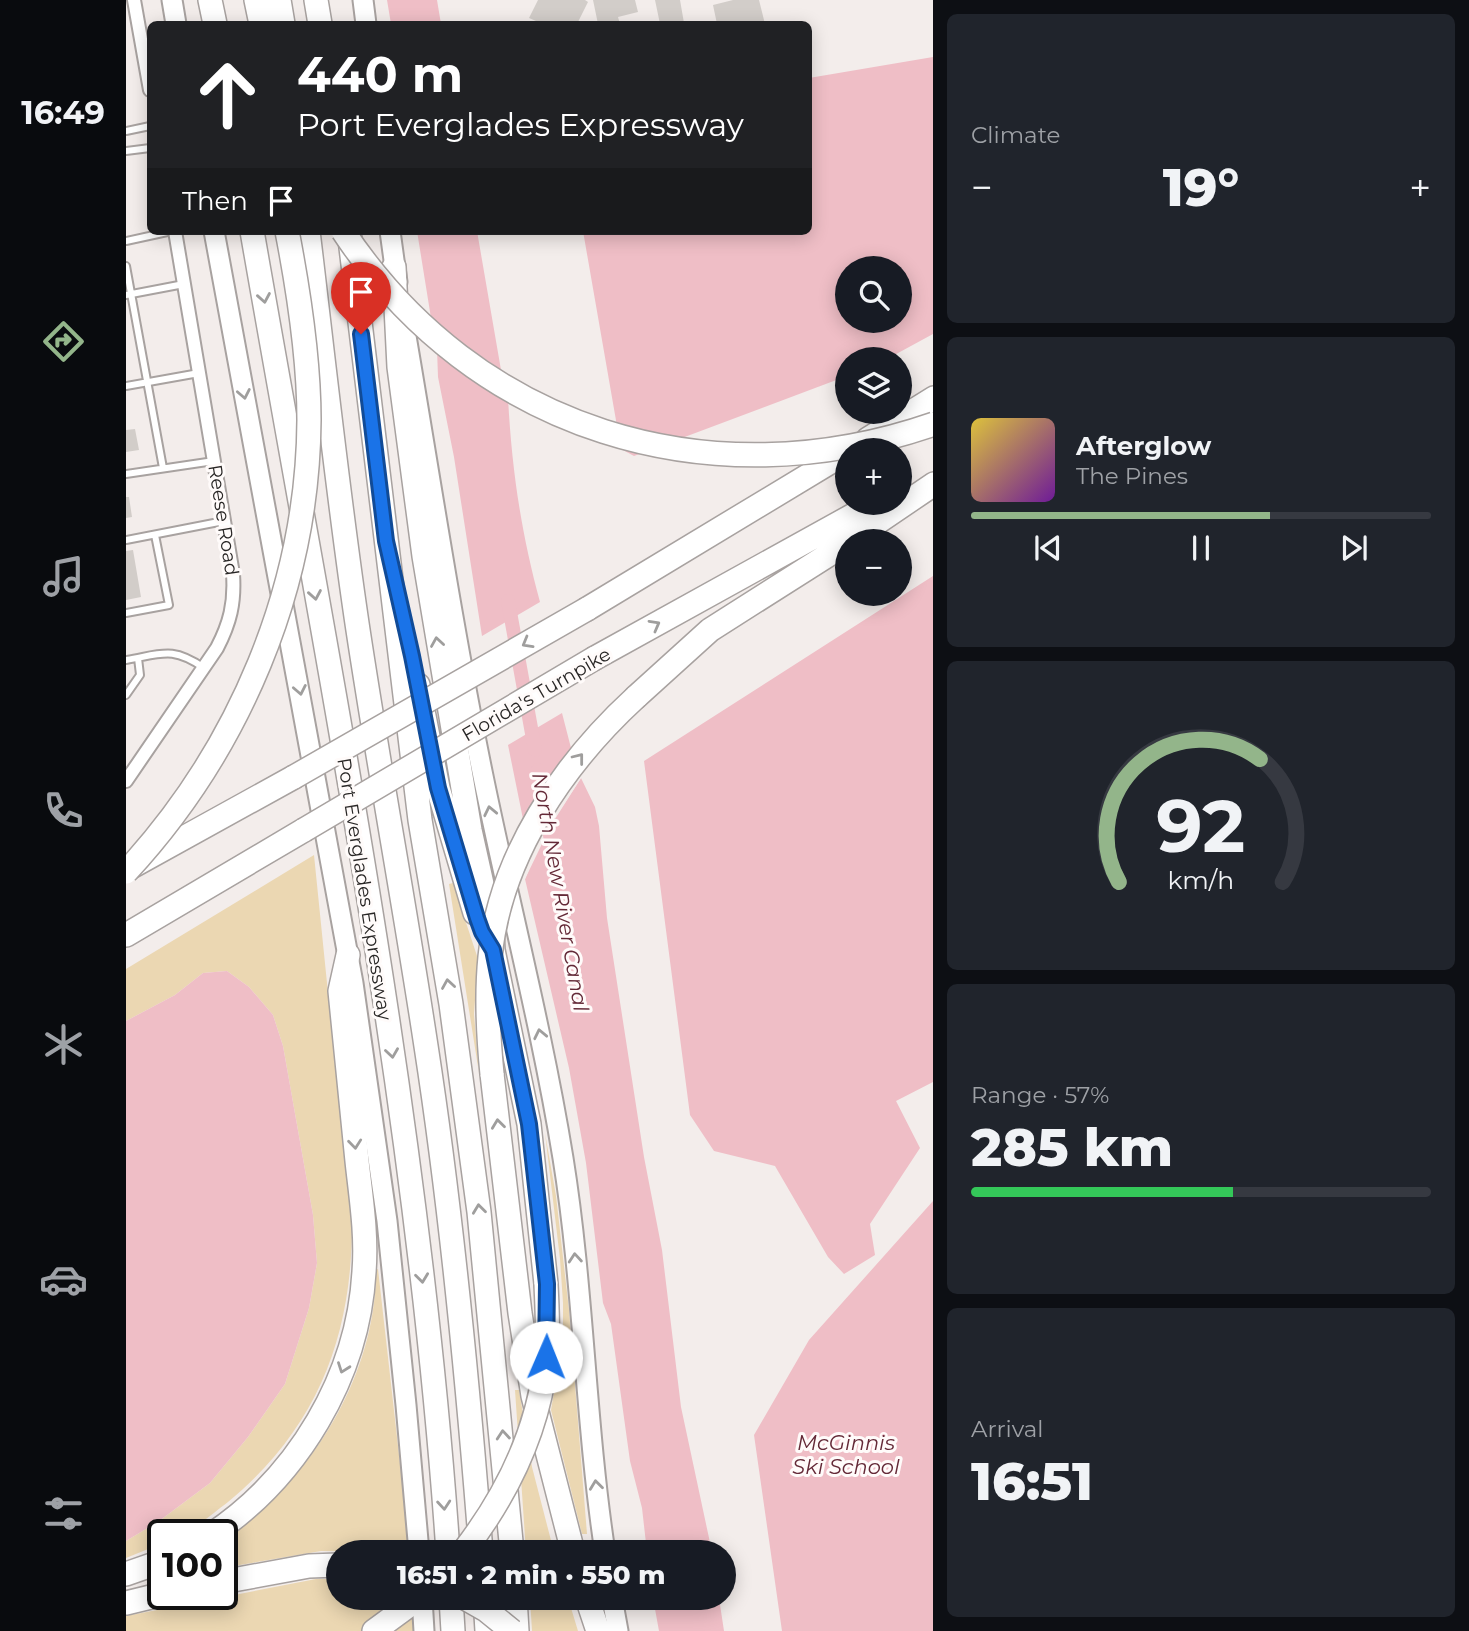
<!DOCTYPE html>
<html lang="en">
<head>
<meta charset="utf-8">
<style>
  :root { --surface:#171b24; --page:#20242c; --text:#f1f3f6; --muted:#9ea1a6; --line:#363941; --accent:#93b58a }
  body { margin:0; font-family:Montserrat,sans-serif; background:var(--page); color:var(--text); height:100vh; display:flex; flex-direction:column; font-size:26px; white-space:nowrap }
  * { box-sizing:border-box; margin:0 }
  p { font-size:23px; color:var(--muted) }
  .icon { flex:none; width:38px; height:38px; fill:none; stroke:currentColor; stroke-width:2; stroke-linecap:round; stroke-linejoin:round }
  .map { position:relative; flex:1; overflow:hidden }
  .drawer { display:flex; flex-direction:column; gap:14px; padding:14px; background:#0d0f14; width:536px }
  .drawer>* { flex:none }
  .top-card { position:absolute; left:21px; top:21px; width:665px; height:214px; border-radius:10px; box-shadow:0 4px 18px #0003; background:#202124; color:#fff; overflow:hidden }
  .tools { position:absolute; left:709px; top:256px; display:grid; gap:14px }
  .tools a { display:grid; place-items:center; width:77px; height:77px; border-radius:50%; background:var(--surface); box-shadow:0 4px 18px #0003; font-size:35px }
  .speed { position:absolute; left:21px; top:1519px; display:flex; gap:14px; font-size:35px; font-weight:700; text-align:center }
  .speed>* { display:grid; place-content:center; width:91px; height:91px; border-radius:50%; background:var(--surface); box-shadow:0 4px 18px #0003; line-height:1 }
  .speed .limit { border:4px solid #111; border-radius:10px; background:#fff; color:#111 }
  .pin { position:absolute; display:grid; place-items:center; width:60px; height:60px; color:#fff; margin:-72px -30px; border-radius:50% 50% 50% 0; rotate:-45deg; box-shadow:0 0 7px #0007 }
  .pin .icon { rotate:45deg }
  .me { position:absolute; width:77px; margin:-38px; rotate:1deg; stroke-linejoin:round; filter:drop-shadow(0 0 5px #0008) }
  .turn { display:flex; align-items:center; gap:24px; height:147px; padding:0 35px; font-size:32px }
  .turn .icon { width:91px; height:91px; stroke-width:2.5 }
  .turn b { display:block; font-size:49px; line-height:60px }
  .then { display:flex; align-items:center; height:66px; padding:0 35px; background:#0003; gap:14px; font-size:26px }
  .big { font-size:52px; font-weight:800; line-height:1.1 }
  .drawer .tile { flex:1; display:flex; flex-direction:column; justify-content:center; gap:10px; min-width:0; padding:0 24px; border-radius:10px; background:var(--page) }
  .drawer .dial { align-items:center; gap:0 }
  .dial svg { height:182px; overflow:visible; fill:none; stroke:var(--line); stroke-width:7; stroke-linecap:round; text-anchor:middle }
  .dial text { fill:var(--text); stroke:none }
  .song { display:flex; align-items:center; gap:21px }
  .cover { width:84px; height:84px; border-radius:10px; background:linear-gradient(135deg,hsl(50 70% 55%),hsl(280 70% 35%)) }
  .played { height:7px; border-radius:4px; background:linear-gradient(90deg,var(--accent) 65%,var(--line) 65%) }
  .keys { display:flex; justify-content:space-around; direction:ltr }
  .heat { display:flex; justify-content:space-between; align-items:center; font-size:38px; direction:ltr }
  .charge { height:10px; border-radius:5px; background:linear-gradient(90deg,#34c759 57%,var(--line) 0) }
  .trip { position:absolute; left:200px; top:1540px; width:410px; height:70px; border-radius:35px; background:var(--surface); box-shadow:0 4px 18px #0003; font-weight:800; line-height:70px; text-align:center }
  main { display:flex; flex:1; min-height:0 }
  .menu { display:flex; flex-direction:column; width:126px; justify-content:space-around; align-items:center; background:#090b0e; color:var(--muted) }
  .menu .icon { width:49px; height:49px }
  .menu .current { color:var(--accent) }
  .menu b { font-size:32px; color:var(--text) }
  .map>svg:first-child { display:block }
  .green { fill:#ebd7b2 }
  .water { fill:#efbec6; fill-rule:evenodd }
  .pier { fill:#f3edeb }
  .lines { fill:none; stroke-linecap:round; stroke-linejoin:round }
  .canal { stroke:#efbec6; stroke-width:14 }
  .building { fill:#d2cdc9 }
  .service-casing { stroke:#a8a2a0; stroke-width:10 }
  .minor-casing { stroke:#a8a2a0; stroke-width:16 }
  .primary-casing { stroke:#a8a2a0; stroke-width:23 }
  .motorway-casing { stroke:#a8a2a0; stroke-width:26 }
  .service { stroke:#fff; stroke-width:6 }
  .minor { stroke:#fff; stroke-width:12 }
  .primary { stroke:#fff; stroke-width:19 }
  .motorway { stroke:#fff; stroke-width:23 }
  .motorway-bridge-casing { stroke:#a8a2a0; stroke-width:26; stroke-linecap:butt }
  .motorway-bridge { stroke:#fff; stroke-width:23 }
  .oneway { stroke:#9f9e9d }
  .route-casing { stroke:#114b97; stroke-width:18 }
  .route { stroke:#1a73e8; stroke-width:12 }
  .labels { text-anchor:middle; stroke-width:6; stroke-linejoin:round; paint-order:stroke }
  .street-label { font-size:19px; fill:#292726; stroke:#fffbfa }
  .water-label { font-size:21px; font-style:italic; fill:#642937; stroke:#fffbfa }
</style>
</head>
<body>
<main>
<nav class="menu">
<b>16:49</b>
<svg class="icon current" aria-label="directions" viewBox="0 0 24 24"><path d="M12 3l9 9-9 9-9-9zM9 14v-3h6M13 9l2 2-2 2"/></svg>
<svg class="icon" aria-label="music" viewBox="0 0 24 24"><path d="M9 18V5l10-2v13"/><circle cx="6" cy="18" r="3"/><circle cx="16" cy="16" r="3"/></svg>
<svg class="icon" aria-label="phone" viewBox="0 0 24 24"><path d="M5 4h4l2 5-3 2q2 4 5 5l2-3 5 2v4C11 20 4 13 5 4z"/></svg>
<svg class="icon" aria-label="climate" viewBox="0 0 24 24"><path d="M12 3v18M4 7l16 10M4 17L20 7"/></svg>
<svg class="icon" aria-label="car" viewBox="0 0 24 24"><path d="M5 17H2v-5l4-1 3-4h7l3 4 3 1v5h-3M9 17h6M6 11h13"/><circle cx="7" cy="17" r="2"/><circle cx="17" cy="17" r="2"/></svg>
<svg class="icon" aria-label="filters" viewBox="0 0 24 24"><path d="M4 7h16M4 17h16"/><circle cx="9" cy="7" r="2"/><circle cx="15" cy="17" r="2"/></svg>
</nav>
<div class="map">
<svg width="808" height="1631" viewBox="0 0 808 1631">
  <rect width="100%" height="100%" fill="#f3edeb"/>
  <path class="green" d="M188,855L226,1229C225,1341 189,1430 102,1502C90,1511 67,1531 53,1535C48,1536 41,1535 37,1535V1543L0,1558V1541L33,1521L84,1483L122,1437L159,1384L183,1308L191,1263L187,1215L157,1046L147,1015L123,987L101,971L77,973L49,995L0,1021V969Z
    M327,883L352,959L348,1014L353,1073L323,884Z
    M419,1133L430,1196L443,1310L461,1534H456L425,1410L437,1338V1303L434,1259Z
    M252,1269L284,1552L195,1551L96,1568V1541C184,1482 250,1377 250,1270Z
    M389,1390H393L406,1467L428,1552H400Z
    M190,1579H212V1598H287L288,1631H0V1616Z
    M404,1598H442L452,1631H406Z"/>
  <path class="water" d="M261,0H311L315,24H265Z
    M807,57V334L761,359H721V376L508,456L495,449L457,231H682L683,78ZM721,268H774V320H721Z
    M291,231H351L375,370L339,345L305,318Z
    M311,349L382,398C386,471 395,532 414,602L356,636L328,457L312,377Z
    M807,576V1082L770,1101L794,1148L744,1224L749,1255L718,1274L702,1257L649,1166L588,1151L564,1115L518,761Z
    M436,713L445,748L417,786L397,819L382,745Z
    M455,778L469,807L473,826L481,918L518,1157L536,1250L555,1407L586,1552H521L516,1508L504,1461L485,1324L477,1303L460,1163L443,1068L399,879L427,821Z
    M101,971L123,987L147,1015L157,1046L187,1215L191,1263L183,1308L159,1384L122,1437L84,1483L33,1521L0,1541V1021L49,995L77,973Z
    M807,1201V1631H656L628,1435L683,1340Z
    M527,1598H593L598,1631H533Z"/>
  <path class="pier" d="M455,775H457L415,841L397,884L396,878L412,840L435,800Z"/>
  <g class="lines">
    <path class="canal" d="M382,601L409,750
      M412,770L426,846"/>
  </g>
  <path class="building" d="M412,0H459L462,2L451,24H417L403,18Z
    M467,0H509L512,12L492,17L494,24H472Z
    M529,0H554L558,23L534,24Z
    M607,0H633L639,24H591L587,5Z
    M9,429L13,450L0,452V430Z
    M0,497H3L6,517L0,518Z
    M7,550L15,597L0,600V551Z"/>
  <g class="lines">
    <g class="service-casing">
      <path id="service" d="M0,131L24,126
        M0,151L24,148
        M0,241L46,231
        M0,266L37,468
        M0,295L58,284
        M0,386L73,373
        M0,474L88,461
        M0,540L98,521
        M0,613L43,605L29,535
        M0,660C36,654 46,646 78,668
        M0,695L14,675L12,658"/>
    </g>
    <g class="minor-casing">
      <path id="minor" d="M8,0L24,90
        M0,781L91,648C104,623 109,603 107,574L49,231"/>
    </g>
    <g class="primary-casing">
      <path id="primary" d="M46,0L50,24
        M237,0L240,24
        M88,231L227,983L261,1221L280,1405L293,1552
        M264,231L271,282
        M280,336C305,483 327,630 357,776C383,903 416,1029 437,1158C458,1288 459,1421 479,1552
        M296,1598L298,1631
        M486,1598L492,1631"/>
    </g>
    <g class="motorway-casing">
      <path id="motorway" d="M84,0L89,24
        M130,0L135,24
        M153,0L157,24
        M190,0L194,24
        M126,231C202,669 292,1108 322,1552
        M182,231C198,364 212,497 232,630C253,769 279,907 300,1046C326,1214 342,1383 355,1552
        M223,231L294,820L325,1004L353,1212L386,1552
        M268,267L273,367L298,556L344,830L366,929L367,950L403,1124L420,1284
        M742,439L808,398
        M724,541L808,484
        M461,609L721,452
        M469,658L751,502
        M292,685L312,788L349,913
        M510,697L584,630L721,543
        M5,867L168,777
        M0,935L178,830
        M366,1074L394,1313L407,1396L447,1552
        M85,1535C172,1477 232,1377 238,1272C241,1235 235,1198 231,1161C225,1104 220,1047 214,991L222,955
        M0,1574L37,1561
        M96,1582L183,1566L212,1565
        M325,1598L327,1631
        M359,1598L361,1631
        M389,1598L391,1631
        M461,1598L472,1631
        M0,1603L37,1594
        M248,1631L293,1598"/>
    </g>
    <use href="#service" class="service"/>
    <use href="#minor" class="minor"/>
    <use href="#primary" class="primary"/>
    <use href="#motorway" class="motorway"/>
    <g class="motorway-bridge-casing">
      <path id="motorway-bridge" d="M217,231C349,430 583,502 808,424
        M168,777L461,609
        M178,830L469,658
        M0,872C113,750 182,588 183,420C183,357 173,293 161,231
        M366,1074C362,1034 360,996 364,957C374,856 437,764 510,697
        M337,1552C381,1495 412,1433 420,1360C423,1335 421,1309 420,1284
        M339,1598L360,1610L386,1631"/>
    </g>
    <use href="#motorway-bridge" class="motorway-bridge"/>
  </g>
  <defs><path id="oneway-chevron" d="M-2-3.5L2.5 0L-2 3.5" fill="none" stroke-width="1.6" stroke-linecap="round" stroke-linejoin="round" transform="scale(1.75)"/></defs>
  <g class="oneway">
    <use href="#oneway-chevron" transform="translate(138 298) rotate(80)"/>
    <use href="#oneway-chevron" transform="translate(118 394) rotate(79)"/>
    <use href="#oneway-chevron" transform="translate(189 595) rotate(80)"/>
    <use href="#oneway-chevron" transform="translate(529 625) rotate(-29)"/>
    <use href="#oneway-chevron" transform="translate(311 642) rotate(-99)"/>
    <use href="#oneway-chevron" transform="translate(401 643) rotate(150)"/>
    <use href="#oneway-chevron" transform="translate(174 690) rotate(79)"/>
    <use href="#oneway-chevron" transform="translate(453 758) rotate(-52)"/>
    <use href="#oneway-chevron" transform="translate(364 811) rotate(-102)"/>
    <use href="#oneway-chevron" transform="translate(322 984) rotate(-99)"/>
    <use href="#oneway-chevron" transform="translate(414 1034) rotate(-102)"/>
    <use href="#oneway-chevron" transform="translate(266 1053) rotate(82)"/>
    <use href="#oneway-chevron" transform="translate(372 1124) rotate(-97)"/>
    <use href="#oneway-chevron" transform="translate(229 1144) rotate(84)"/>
    <use href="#oneway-chevron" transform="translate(353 1209) rotate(-97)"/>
    <use href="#oneway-chevron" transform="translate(449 1258) rotate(-95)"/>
    <use href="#oneway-chevron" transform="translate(296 1278) rotate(83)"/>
    <use href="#oneway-chevron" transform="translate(217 1368) rotate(110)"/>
    <use href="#oneway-chevron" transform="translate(377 1435) rotate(-95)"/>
    <use href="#oneway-chevron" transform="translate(470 1485) rotate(-97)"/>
    <use href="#oneway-chevron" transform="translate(318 1505) rotate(85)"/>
  </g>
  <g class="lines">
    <g class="route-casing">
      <path id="route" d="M235,334L260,541L286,656L312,788L351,918L356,932L367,950L403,1124L421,1284L420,1357"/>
    </g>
    <use href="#route" class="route"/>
  </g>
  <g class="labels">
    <g class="street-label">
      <text transform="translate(98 520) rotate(81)" y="7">Reese Road</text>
      <text transform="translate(410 694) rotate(-30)" y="7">Florida's Turnpike</text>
      <text transform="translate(239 889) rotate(81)" y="7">Port Everglades Expressway</text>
    </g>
    <g class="water-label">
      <text transform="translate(434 892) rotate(80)" y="7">North New River Canal</text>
      <text x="720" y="1450">McGinnis<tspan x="720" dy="24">Ski School</tspan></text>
    </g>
  </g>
</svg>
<div class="tools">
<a><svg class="icon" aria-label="search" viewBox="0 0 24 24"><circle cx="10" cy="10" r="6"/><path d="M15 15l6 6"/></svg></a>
<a><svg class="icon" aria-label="layers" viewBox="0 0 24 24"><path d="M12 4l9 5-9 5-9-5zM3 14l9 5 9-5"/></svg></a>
<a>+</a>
<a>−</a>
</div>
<div class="speed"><div class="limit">100</div></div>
<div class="pin" style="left:235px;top:334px;background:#d93025"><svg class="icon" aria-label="arrive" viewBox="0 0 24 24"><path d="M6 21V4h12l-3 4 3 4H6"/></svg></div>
<svg class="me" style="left:420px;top:1357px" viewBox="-20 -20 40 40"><circle r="19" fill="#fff"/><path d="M0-13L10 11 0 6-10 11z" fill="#1a73e8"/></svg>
<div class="trip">16:51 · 2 min · 550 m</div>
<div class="top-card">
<div class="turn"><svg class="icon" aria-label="ahead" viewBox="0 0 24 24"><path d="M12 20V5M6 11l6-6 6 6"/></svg><div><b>440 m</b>Port Everglades Expressway</div></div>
<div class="then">Then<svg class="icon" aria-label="arrive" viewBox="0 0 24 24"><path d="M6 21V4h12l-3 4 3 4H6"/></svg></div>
</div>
</div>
<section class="drawer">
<div class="tile"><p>Climate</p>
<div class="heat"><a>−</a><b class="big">19°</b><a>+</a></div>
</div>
<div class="tile">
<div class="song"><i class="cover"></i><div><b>Afterglow</b><p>The Pines</p></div></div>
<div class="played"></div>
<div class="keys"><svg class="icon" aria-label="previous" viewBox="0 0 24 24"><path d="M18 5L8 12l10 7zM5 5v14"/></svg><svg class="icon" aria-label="pause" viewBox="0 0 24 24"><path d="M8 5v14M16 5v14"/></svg><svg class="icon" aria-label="next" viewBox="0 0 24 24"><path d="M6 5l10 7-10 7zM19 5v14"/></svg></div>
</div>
<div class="tile dial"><svg viewBox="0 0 100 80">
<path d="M14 69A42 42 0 1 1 86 69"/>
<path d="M14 69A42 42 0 0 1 76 15" stroke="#93b58a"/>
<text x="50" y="56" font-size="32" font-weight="700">92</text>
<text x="50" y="72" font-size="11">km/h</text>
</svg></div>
<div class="tile"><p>Range · 57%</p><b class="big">285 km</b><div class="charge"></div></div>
<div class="tile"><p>Arrival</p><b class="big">16:51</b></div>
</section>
</main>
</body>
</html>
